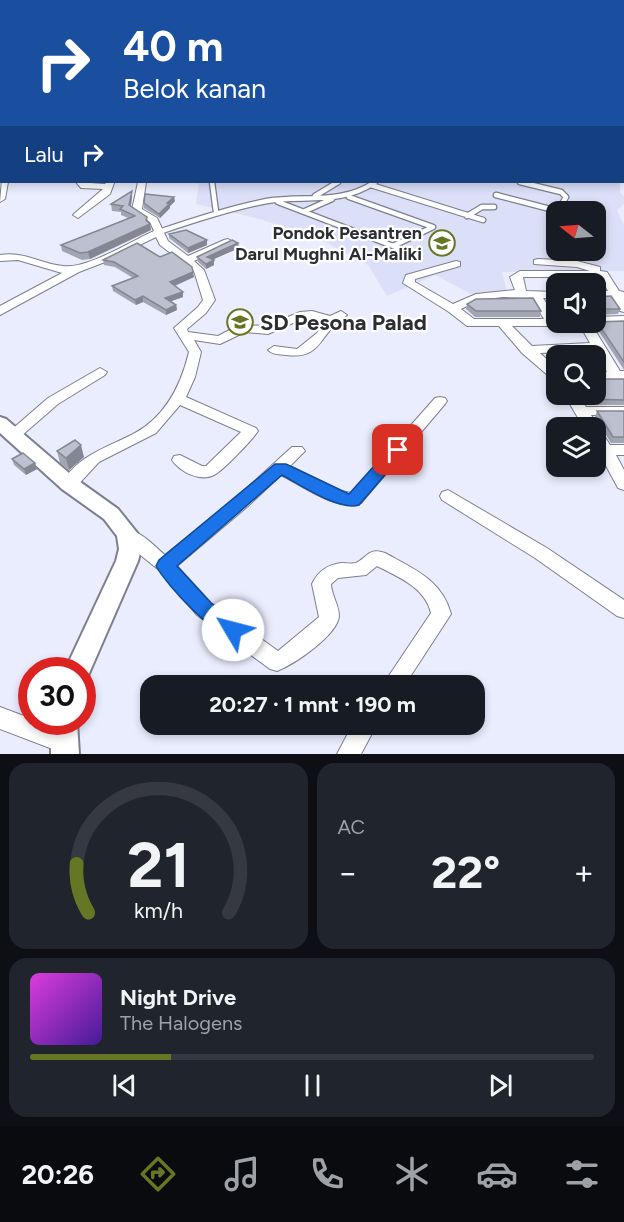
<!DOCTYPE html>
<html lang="id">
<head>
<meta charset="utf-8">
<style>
  :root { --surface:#171b24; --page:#20242c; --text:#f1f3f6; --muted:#9ea1a6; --line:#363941; --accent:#667624 }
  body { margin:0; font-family:Figtree,sans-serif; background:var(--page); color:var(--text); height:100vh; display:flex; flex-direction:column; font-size:22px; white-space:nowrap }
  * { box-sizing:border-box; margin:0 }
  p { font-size:20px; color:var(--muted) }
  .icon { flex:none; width:33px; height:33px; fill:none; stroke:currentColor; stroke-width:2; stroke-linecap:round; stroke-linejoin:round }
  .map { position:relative; height:754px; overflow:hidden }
  .details { display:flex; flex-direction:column; gap:9px; padding:9px; background:#0d0f14; flex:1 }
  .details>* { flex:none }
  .guide { position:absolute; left:0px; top:0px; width:624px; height:183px; box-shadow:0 3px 9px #0003; background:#1a4fa0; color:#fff; overflow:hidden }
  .needle { width:39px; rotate:287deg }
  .tools { position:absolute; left:546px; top:201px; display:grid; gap:12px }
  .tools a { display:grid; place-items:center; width:60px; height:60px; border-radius:12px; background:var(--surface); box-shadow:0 3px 9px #0003; font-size:30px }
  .speed { position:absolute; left:18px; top:657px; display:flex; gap:12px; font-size:30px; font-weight:700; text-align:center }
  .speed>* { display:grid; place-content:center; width:78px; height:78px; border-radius:50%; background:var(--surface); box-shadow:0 3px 9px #0003; line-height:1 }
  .speed .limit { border:9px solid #d22; background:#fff; color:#111 }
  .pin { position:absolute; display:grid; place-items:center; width:51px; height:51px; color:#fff; margin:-26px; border-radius:12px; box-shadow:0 3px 9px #0006 }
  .me { position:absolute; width:66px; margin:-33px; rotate:307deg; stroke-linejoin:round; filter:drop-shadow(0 0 4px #0008) }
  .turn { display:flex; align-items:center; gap:21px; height:126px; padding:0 24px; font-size:27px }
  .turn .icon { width:78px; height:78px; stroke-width:2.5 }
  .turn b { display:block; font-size:42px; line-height:51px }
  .then { display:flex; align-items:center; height:57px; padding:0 24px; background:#0003; gap:12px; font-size:22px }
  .big { font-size:45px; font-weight:700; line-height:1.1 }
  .details .card { flex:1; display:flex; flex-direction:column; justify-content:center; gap:9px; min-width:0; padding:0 21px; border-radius:18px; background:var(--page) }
  .details .dial { align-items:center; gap:0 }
  .dial svg { height:156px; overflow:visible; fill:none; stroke:var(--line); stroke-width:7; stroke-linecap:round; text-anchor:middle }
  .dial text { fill:var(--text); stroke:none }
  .song { display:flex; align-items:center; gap:18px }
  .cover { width:72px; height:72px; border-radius:9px; background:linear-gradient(135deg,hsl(300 70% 55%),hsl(260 70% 35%)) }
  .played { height:6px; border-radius:3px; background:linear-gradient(90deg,var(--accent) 25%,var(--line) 25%) }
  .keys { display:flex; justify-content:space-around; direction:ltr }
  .heat { display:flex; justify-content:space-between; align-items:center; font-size:33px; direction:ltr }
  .details .tiles { flex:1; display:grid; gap:9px; grid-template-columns:1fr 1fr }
  .card:last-child { grid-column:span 2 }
  .trip { position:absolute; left:140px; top:675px; width:345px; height:60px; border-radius:18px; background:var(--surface); box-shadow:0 3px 9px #0003; font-weight:700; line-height:60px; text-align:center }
  .tab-bar { display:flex; height:96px; justify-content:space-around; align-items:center; background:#090b0e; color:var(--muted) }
  .tab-bar .icon { width:42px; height:42px }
  .tab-bar .selected { color:var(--accent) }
  .tab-bar b { font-size:27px; color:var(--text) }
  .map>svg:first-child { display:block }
  .built { fill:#dbe0f8; fill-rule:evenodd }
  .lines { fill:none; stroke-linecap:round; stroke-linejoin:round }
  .service-far1-casing { stroke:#7c7f8e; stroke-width:7 }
  .service-casing { stroke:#7c7f8e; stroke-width:8 }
  .minor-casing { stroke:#7c7f8e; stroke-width:2 }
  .tertiary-casing { stroke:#7c7f8e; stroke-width:4 }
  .service-far1 { stroke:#fff; stroke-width:4.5 }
  .service { stroke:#fff; stroke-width:6 }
  .minor { fill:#fff; fill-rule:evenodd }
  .tertiary { fill:#fff; fill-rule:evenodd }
  .wall { fill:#a2a5b2 }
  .shaded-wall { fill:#848691 }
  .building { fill:#bcc0cf; stroke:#848691; stroke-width:1.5 }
  .route { fill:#1a73e8; stroke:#114b97; stroke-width:1.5 }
  .labels { text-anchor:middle; stroke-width:4.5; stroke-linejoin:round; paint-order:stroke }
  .far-poi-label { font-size:18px; font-weight:bold; fill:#2c2e34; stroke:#fff; text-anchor:end }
  .poi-label { font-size:22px; font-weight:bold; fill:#2c2e34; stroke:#fff; text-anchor:start }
</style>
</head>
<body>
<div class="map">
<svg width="624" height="754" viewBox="0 0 624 754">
  <rect width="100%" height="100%" fill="#eaedfe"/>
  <path class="built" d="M199,182H620V193L624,196V204L617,210L624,226V271L502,272L507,292L471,294L435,275L387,296L368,265L314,236L252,217L196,204ZM556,212H596V250H556Z"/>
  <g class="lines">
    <g class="service-far1-casing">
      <path id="service-far1" d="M212,182L216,212
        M371,185L483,220
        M496,195L550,209H559L566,197L561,192L520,182
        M315,196L338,182
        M349,197L433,227L393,246
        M278,202L401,249
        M305,211L332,199
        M467,216L482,207H494
        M159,232C194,220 230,208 267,201C304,195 342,205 375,182"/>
    </g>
    <g class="service-casing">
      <path id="service" d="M397,248L405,251"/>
    </g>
    <g class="minor-casing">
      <path id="minor" d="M2,80V84L0,85V81Z
        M622,95H624L622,100Z
        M0,102H2V106H0Z
        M0,112H2L0,117Z
        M0,122H2L0,127Z
        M0,136H2L0,141Z
        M2,180L8,182L5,199L0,202Z
        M76,182L105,184L107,182L114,183L110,194L78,218L73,215L75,213L103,189L81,188Z
        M138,182H146L142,209L157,218L168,241L188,256L224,240L228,239L233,242L194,261L204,270L215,300L206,313L187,329L188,332L218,336L239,325L266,326L300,312L312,311L330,316L341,311L347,315C344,318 339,320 335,324C318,343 316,359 286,355C279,354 273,355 268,350L274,346L297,349L317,333L325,322L312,319H302L268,334L245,332L220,344L194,340L201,352L195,377L186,397L256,428L258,431C252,440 223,471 214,475C200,482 180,472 172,460L174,456L180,455L202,466H206L241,432L180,405L156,433L99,462L75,488H63L61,484C79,454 107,448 135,433C166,416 181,385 189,352L174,328L198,307L203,300L194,271L160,245L156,237L105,262L79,272L0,315V306L62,273L18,260L0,261V255C24,251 41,264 63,266C88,269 131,241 154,231L150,222L132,210Z
        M538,259L577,261L600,267V271L607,272L619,291L624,292V312L620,311L612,297H596V291H608L600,277H523L526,291L556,292V298H543L556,318V322H562L556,326H512L532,346L590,343L578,322H590L620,371H624V379L596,380V372H607L595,351L540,353L556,368V379L551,378L522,353L499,326H467L449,312L403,283L406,275L456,261L460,262V266L415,279V282L453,304L476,294L515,290L510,277L520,271H590L577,267L534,264V260ZM503,297L531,298L544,319H474L461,309L479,300Z
        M624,316V324L596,325L591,322H596V317Z
        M100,368L107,372L105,375L58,404L20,437H10L8,434L10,431L48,398Z
        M564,394H578L586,407H624V415H591L599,428L598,430L601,431L610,445H624V455H616L624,470V490L618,488L596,447V428H584Z
        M440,397L445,398L447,401L445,404L361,503C335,511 303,486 281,475L248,506L177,566L211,603L278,651L319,617L312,584C318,571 327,565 341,563C345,563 352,564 356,563C367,558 368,547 385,553C414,569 442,580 451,614L404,686H382L431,613C425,587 398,577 377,566L366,575L338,578L331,584C331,594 339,605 339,616C338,635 293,665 277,671L270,669L197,615L159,570L123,541L120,536L123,531C138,527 154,546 165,555L236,498L292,447H302L305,451L290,466L341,491L351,493L435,398Z
        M448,490L547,548L624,600V618L617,616L535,558L442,500L440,496L442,492Z
        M0,707L32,719V722H38L71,734L74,742L71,750L63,753L0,729Z
        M353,724H377L361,754H337Z"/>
    </g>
    <g class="tertiary-casing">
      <path id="tertiary" d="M0,417L6,419L76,479L118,509L138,534L141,549L138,561L87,678L82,680V670H65L116,561L119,549L117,536L104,519L62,489L0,433Z
        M51,722H77L79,754H51Z"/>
    </g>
    <use href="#service-far1" class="service-far1"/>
    <use href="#service" class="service"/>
    <use href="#minor" class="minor"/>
    <use href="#tertiary" class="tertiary"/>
  </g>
  <path class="wall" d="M132,191V197L131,206L150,224L151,230L90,259L82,260L62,251L61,245L128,218L121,215V212L112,211L111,204Z
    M175,201L170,206V208L160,218L144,208V203Z
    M169,234L207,245L188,253L169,238Z
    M238,243L239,248L212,260H214V265L206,269L198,262L197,257Z
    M103,260L194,277L175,286L183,292V297L171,301L176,305L177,310L166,315L143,302L136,305L113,291L112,286L133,278L115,267L104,265Z
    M550,297H556V315L549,303Z
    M596,297L620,309L618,314L596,315Z
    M467,304L541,311L540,317H475L466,309Z
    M624,321V370L596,327L597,322Z
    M624,379V405H587L580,394H596Z
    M597,411H624V443H611L595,417Z
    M57,451L84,457L69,470L60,463Z
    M12,459L35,463L37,469L26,475L14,465Z"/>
  <path class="shaded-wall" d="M132,191V197L130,211L129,205Z
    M174,197L175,201L170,206V208L160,218L159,214L167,203Z
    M147,217L148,224H150L151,230L90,259L88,252L146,220Z
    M207,240V245L188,253V248Z
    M238,243L239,248L207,262V257Z
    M214,260V265L206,269V264Z
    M193,272L194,277L171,287L170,282Z
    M183,292V297L166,303L165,298Z
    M143,296V302L136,305L135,300Z
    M176,305L177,310L166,315V310Z
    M81,445L84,457L69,470L66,458Z
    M35,463L37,469L26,475L24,469Z"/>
  <path class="building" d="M132,191L129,205L147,217L146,220L150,224L88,252L80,253L61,245L135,216L120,209L123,206L111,204Z
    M145,194L174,197L167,203L169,204L159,214L144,203Z
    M186,230L207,240L188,248L169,234Z
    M232,240L238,243L207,257L214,260L206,264L197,257Z
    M137,243L160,257L172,252L192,267L193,272L170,282L183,292L165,298L176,305L166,310L143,296L135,300L112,286L138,276L114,262L103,260Z
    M611,296L620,309H597L596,314V297Z
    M550,297H556V308Z
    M533,298L541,311H476L467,304L476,299Z
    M624,321V362L597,322Z
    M596,379H624V400L589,399L586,394H596Z
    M597,411H624V437H613Z
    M75,440L81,445L66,458L57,451Z
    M23,453L35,463L24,469L12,459Z"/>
  <linearGradient id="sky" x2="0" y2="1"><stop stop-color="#85aae4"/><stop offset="0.43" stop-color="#f6f7ff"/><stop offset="1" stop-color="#f6f7ff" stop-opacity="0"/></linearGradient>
  <rect width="624" height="183" fill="url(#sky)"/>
  <path class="route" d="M398,445L403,446L405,450L403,454L359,505C339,511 300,485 282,475L177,566L211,603L240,624L243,630L240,637C219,644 166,584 156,566L159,560L275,464H286L349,494L392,446Z"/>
  <defs>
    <g id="school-ring" transform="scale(1.35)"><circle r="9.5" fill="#fff" stroke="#667624" stroke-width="1.5"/><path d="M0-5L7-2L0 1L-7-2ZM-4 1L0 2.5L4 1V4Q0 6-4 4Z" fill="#667624"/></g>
  </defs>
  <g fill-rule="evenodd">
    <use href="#school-ring" x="442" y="243"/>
    <use href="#school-ring" x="240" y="322"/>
  </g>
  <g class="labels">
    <g class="far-poi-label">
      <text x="422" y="239">Pondok Pesantren<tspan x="422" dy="21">Darul Mughni Al-Maliki</tspan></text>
    </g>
    <g class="poi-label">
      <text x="260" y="330">SD Pesona Palad</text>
    </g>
  </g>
</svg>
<div class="tools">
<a><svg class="needle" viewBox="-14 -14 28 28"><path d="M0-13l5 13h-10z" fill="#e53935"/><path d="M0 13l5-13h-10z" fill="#9ea1a6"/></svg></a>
<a><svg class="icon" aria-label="sound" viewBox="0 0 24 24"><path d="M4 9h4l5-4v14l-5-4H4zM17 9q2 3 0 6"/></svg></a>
<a><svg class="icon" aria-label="search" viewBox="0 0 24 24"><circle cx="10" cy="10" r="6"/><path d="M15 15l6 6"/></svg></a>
<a><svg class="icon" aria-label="layers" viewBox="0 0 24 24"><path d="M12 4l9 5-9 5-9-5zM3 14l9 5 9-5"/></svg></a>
</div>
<div class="speed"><div class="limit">30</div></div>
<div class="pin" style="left:398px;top:450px;background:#d93025"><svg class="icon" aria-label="arrive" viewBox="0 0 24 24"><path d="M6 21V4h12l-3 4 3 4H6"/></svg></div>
<svg class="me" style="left:233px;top:630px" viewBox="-20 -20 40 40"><circle r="19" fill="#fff"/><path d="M0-13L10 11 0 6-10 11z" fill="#1a73e8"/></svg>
<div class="trip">20:27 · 1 mnt · 190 m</div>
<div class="guide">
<div class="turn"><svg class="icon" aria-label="right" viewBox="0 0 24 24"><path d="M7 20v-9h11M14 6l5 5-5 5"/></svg><div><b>40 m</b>Belok kanan</div></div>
<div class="then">Lalu<svg class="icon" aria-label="right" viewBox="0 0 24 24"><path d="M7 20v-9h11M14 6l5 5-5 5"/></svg></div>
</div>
</div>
<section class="details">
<div class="tiles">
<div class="card dial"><svg viewBox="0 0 100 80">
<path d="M14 69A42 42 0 1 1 86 69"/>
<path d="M14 69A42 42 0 0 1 8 44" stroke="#667624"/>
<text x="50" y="56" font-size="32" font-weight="700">21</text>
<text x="50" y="72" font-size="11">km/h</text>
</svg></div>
<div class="card"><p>AC</p>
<div class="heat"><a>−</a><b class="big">22°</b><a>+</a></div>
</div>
<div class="card">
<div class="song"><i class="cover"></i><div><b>Night Drive</b><p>The Halogens</p></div></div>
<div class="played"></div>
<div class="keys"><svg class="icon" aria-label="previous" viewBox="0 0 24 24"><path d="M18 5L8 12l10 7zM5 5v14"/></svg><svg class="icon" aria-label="pause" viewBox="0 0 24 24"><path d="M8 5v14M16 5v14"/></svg><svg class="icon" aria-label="next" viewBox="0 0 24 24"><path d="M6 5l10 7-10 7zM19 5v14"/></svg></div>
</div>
</div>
</section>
<nav class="tab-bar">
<b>20:26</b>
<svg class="icon selected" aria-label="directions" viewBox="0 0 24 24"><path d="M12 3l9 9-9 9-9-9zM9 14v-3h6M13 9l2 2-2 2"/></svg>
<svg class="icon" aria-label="music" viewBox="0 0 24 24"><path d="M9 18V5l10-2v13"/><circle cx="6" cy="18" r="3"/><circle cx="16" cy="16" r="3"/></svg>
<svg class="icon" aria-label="phone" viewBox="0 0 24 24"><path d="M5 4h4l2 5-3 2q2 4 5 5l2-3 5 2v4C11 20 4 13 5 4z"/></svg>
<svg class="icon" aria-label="climate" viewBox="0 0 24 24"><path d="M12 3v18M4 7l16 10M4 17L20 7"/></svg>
<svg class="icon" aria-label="car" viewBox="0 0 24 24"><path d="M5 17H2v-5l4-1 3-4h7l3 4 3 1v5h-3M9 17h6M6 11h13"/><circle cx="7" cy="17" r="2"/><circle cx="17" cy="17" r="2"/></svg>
<svg class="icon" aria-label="filters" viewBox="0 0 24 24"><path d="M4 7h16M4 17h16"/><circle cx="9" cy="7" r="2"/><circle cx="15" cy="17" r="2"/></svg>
</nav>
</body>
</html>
